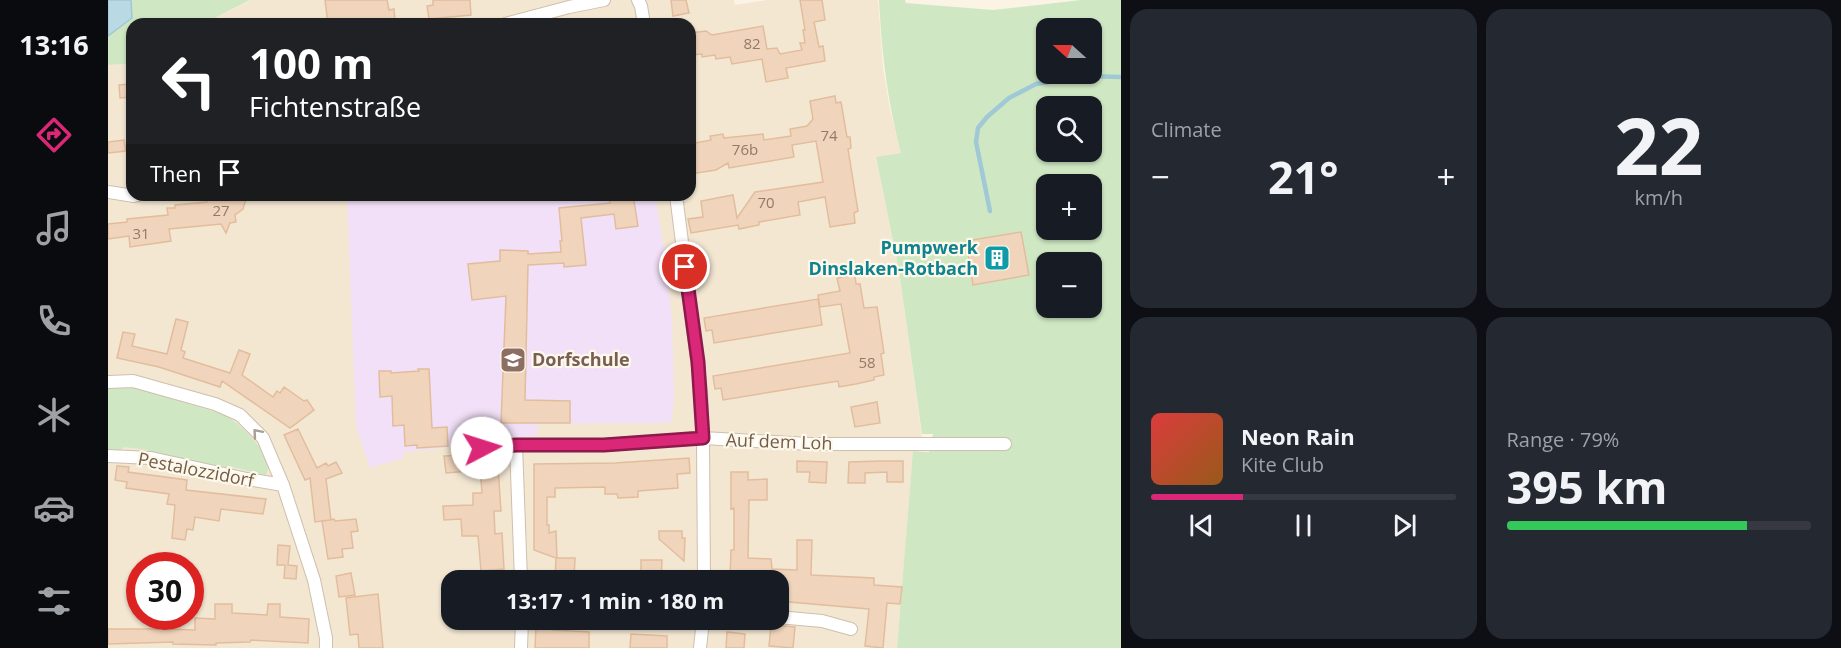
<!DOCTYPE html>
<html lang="en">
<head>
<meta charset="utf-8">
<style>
  :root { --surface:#171b24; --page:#242831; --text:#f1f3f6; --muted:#9ea1a6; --line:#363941; --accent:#db2777 }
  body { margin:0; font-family:"Open Sans",sans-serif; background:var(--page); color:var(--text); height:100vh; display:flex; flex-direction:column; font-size:22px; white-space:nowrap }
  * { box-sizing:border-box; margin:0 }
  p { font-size:20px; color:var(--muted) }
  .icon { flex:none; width:33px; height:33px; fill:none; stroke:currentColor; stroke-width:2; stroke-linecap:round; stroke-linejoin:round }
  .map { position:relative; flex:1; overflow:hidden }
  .drawer { display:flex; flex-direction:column; gap:9px; padding:9px; background:#0d0f14; width:720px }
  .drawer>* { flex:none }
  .banner { position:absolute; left:18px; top:18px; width:570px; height:183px; border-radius:18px; box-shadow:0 2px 4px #0004; background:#202124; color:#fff; overflow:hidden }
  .needle { width:39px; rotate:291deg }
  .buttons { position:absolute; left:928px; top:18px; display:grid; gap:12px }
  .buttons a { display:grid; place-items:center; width:66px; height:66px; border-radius:12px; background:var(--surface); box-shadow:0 2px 4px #0004; font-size:30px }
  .speed { position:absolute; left:18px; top:552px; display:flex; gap:12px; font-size:30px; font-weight:700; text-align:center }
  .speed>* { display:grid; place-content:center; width:78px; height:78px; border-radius:50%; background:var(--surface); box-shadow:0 2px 4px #0004; line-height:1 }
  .speed .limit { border:9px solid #d22; background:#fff; color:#111 }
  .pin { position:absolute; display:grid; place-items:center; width:51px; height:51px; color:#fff; margin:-26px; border:3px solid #fff; border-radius:50%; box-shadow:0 2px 6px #0007 }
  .me { position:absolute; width:66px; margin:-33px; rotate:85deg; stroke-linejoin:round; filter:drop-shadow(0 0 4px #0008) }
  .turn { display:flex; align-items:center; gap:21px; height:126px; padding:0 24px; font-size:27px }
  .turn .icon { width:78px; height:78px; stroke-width:2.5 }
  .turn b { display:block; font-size:42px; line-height:51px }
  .then { display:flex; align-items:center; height:57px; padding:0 24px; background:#0003; gap:12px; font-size:22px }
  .big { font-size:45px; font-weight:700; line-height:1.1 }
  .drawer .card { flex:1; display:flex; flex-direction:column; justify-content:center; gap:9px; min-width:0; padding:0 21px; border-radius:18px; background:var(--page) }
  .drawer .dial { align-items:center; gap:0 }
  .dial b { font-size:78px; line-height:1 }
  .song { display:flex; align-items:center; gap:18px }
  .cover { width:72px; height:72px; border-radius:9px; background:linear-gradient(135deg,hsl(0 70% 55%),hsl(30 70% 35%)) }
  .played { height:6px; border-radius:3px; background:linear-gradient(90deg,var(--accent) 30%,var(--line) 30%) }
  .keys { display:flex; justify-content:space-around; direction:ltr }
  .heat { display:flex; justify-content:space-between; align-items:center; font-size:33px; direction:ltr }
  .charge { height:9px; border-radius:4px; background:linear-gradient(90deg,#34c759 79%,var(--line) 0) }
  .drawer .tiles { flex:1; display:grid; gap:9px; grid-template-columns:repeat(2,1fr) }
  .trip { position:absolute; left:333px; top:570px; width:348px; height:60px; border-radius:18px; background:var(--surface); box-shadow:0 2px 4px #0004; font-weight:700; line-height:60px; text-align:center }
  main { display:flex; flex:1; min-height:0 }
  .menu { display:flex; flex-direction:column; width:108px; justify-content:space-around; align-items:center; background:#090b0e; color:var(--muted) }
  .menu .icon { width:42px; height:42px }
  .menu .active { color:var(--accent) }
  .menu b { font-size:27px; color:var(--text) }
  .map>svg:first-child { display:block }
  .residential { fill:#f3e7d2; fill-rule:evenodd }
  .education { fill:#f1e0f7 }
  .green { fill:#cfe8c3; fill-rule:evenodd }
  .water { fill:#b9dae4; stroke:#a0c8d5; stroke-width:1.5 }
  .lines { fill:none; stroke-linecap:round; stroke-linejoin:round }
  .stream { stroke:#a0c8d5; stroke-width:4.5 }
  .building { fill:#f0d5bc; stroke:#e2bd9d; stroke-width:1.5 }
  .minor-casing { stroke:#cebfae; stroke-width:14 }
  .minor { stroke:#fff; stroke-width:12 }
  .oneway { stroke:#aa9d92 }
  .route-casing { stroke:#8e194d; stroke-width:15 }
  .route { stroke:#db2777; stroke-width:10 }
  .labels { text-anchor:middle; stroke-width:4.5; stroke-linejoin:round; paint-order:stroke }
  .number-label { font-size:15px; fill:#927a66 }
  .culture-label { font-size:18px; font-weight:bold; fill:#0d838f; stroke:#fef8ea; text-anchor:end }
  .education-label { font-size:18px; font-weight:bold; fill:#785e54; stroke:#fef8ea; text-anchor:start }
  .street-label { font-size:18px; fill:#725c4a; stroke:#fef8ea }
</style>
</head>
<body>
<main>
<nav class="menu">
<b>13:16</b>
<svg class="icon active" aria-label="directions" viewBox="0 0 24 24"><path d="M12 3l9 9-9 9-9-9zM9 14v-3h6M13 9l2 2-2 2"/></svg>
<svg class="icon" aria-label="music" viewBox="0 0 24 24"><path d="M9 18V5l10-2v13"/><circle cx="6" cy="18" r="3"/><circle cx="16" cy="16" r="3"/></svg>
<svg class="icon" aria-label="phone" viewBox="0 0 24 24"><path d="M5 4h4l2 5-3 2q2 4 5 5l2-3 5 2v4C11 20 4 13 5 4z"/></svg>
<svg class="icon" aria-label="climate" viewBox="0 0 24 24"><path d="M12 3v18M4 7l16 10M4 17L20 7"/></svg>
<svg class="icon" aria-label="car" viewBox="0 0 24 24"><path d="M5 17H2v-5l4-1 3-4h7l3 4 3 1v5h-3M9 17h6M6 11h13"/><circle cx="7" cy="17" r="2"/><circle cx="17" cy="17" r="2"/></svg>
<svg class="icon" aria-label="filters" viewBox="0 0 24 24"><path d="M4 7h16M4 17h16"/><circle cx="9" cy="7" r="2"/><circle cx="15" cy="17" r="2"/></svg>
</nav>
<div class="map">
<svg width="1013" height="648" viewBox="0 0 1013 648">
  <rect width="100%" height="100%" fill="#fbf4e4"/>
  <path class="residential" d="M143,0H626L627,5L659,0H770L775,68L782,110L793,153L768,158L791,271L815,444H806L789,648H0V65L17,64L24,60V195H582V24H95ZM32,566H82V616H32ZM344,580H670V620H344Z"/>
  <path class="education" d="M239,195H547L557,255L564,319L566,400L563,423L430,424L429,436L364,440L342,447L296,452L295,458L262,468L248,426Z"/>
  <path class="green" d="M0,0H142L95,24H24V60L17,64L0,65Z
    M771,0H797L798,3L885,10L973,0H1013V648H789L805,451L821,452L825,434H814L791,271L768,157L793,153C779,99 774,55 771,0ZM939,28H984V74H939ZM939,106H984V152H939ZM939,184H984V230H939ZM913,232L920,275L865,284L858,241ZM939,262H984V308H939Z
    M0,387L29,388L117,415C131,423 173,461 156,477L147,478L145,472L121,466L117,470L46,455L40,450L16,447L10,452H0Z"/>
  <path class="water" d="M0,0H23L24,18L0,36Z"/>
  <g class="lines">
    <path class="stream" d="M882,211L868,142L870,128L879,117L901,98L928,84L978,76L1013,77"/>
  </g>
  <path class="building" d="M217,0H279L281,10L286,9L287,22L280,24H220Z
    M325,0H362L363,15L321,19L319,6L325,5Z
    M563,0H578L581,13L565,16Z
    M692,0H714L717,20L706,22L711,47L715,46L717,61L678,68L680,78L658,82L654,59L624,64L622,57L608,59L607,55L594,57V54L582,55V33L598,31L604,35L655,26L659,49L669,48L672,54L694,50L692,43H697L695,30H697Z
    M23,84L24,97L12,98L11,85Z
    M727,96L728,103L733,102L739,137H742L743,148L740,149L750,211L746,213L747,223L722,227L717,197L690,202L692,215L651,222V225L631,229L630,225L583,233L580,219L595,217L593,201L625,195L629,218L647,192L715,182L708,141L684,145L686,157L621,168L620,163L608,170L582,174V144L603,140L602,136L615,134L616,138L655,134L656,140L683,136L682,129L699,126L705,119L702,101Z
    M16,140L18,151L0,153V142Z
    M104,195H139L135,209L127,215L128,222L122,223L118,233L113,224L61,229L63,241L22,247L21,236L0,239V224L19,222V219L60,215L59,208H67V205L99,202V199H104Z
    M501,195H525L530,226L508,229L506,214L473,218L478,265L456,267V263L420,265L417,400L462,401V423H393L398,296L364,300L360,264L392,261V250L420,251V254L453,252L452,241H454L451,208L502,203Z
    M913,232L921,275L865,285L858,241Z
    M747,275L748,284H752L756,308L769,307L776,353L773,354L776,375L766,377V380L748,384L731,387L730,381L615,400L613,388L607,389L605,376L742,353L733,304L712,307L710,295L732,291L729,278Z
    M710,299L714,325L606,343L604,330L598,331L596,318Z
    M68,319L80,322L73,350L77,352L75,358L122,373L131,350L142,354L134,375L165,397L169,391L172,393L176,387L196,401L199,400L206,410L182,428L114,381L112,387L51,367L9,358L15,332L27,334L24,346L59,354Z
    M310,369H321L324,428L339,427L340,446L309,448V445L297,446L296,425L285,426L284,396L272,397L271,371H283V373L311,371Z
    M769,402L772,423L747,427L743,407Z
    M190,429L209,468L218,463L220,466L228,462L234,473L218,479L223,520L226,519L227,521L248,519L250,531L243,532L245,548L234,549L235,557L220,559L214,521L222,520L207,522L202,478L197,480L176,435Z
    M361,455L362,471L338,473L336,456Z
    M581,458L582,473L569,474L570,488L530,491V497L510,498L509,494H497V487L447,488V497H439V525H441V533L448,531L449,558H467L466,580H447L448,558L426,550V464L507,463Z
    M689,461L719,462L718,483L701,482L702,472H689Z
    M772,461H795V482H779V472L757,473V483H740L741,462Z
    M9,466L21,467L20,472L79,480L78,490L158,499L155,514L113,509L111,521L87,517L85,530L79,529L77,540L64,538L67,505L59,504L61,494L18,488L19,482L7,480Z
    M390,467L393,511H386L387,534L394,533L396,569L373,571L370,536H354L353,519L336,520L335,506L365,505V493H374L372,468Z
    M623,472H640V480L659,479V500H641L640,558L663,559L664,569L689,570V540H704L703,575L766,578V585L794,587L792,604L779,603L775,648L757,646L761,609L670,601V580H622L623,550H626V508L623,509Z
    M551,531H574V538H577L576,561L551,539Z
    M170,545L182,546L180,565L189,566L188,579L176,578L177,565H169Z
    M533,560H554L553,580H533Z
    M243,573L247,595L231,597L228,576Z
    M270,594L275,648H251L250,634L242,635L238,598Z
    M107,604H124V613L159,615L160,604H172V617L201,619L200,643L143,640L142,642L108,643V645L65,644V642L0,644V629H51V616H62V629L87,630V618L107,619Z
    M663,625L687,627L685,648L661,646Z
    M428,626L445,627V630L481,632V648H427Z
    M619,632L637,634L636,648H618Z
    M523,634L559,636V648H522Z"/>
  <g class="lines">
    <g class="minor-casing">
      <path id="minor" d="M530,0L533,6L536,24
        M397,24L461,7L496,0
        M0,192L26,196L30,195
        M568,195L593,391L595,438L596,580
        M0,382L25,381L107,404L132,415L155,438L175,485L206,580L218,638V648
        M408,445L413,580
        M374,448L408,445H496L595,438L701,444H897
        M0,456L43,458L139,479L175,485
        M670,617L714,621L743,629
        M413,648L414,620
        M592,648L595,620"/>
    </g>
    <use href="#minor" class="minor"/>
  </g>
  <defs><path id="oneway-chevron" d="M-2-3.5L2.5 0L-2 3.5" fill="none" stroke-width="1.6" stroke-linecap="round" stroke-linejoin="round" transform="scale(1.5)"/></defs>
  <use class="oneway" href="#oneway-chevron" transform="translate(149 433) rotate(-131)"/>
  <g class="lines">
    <g class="route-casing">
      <path id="route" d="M374,448L408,445H496L595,438L590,362L577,267"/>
    </g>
    <use href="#route" class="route"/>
  </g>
  <defs>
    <g id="building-square" transform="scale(1.35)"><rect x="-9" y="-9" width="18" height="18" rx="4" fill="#0f9aa8" stroke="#fef8ea"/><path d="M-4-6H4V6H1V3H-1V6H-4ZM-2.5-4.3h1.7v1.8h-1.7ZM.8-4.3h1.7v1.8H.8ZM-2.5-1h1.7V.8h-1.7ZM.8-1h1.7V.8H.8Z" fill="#fff"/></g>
    <g id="school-square" transform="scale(1.35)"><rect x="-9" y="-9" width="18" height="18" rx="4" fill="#8d6e63" stroke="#fef8ea"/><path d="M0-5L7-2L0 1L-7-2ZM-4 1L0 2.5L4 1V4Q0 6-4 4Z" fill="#fff"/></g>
  </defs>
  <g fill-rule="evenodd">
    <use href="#building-square" x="889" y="258"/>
    <use href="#school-square" x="405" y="360"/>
  </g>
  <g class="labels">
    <g class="number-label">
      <text x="644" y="49">82</text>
      <text x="721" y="141">74</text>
      <text x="637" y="155">76b</text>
      <text x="658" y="208">70</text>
      <text x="113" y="216">27</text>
      <text x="33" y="239">31</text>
      <text x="759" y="368">58</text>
    </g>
    <g class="culture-label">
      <text x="870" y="254">Pumpwerk<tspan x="870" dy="21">Dinslaken-Rotbach</tspan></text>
    </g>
    <g class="education-label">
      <text x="424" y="366">Dorfschule</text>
    </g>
    <g class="street-label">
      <text transform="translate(671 442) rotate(2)" y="6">Auf dem Loh</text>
      <text transform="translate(88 470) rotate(11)" y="6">Pestalozzidorf</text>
    </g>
  </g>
</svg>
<div class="buttons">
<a><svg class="needle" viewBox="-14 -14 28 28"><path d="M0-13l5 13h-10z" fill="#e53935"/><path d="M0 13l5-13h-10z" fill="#9ea1a6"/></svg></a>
<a><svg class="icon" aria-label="search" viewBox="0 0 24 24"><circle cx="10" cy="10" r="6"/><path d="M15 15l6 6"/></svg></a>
<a>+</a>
<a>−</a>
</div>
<div class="speed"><div class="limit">30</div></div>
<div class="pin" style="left:577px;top:267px;background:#d93025"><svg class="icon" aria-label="arrive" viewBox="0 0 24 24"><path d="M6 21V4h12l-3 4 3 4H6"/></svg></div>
<svg class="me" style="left:374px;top:448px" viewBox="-20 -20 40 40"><circle r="19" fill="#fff"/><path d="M0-13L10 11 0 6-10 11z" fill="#db2777"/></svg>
<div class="trip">13:17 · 1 min · 180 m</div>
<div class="banner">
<div class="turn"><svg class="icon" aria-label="left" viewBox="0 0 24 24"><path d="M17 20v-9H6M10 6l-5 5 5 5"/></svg><div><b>100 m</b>Fichtenstraße</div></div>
<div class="then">Then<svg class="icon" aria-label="arrive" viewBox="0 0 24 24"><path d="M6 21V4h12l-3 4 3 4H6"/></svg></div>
</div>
</div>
<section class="drawer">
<div class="tiles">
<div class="card"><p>Climate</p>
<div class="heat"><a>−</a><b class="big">21°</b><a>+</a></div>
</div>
<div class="card dial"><b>22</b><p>km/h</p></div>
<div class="card">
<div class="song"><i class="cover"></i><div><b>Neon Rain</b><p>Kite Club</p></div></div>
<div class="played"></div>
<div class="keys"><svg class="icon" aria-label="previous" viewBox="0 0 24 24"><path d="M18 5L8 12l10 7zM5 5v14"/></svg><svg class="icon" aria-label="pause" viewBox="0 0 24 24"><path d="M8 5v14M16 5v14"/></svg><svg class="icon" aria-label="next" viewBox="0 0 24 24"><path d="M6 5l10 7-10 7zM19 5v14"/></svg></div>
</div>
<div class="card"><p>Range · 79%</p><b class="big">395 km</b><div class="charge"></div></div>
</div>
</section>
</main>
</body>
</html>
